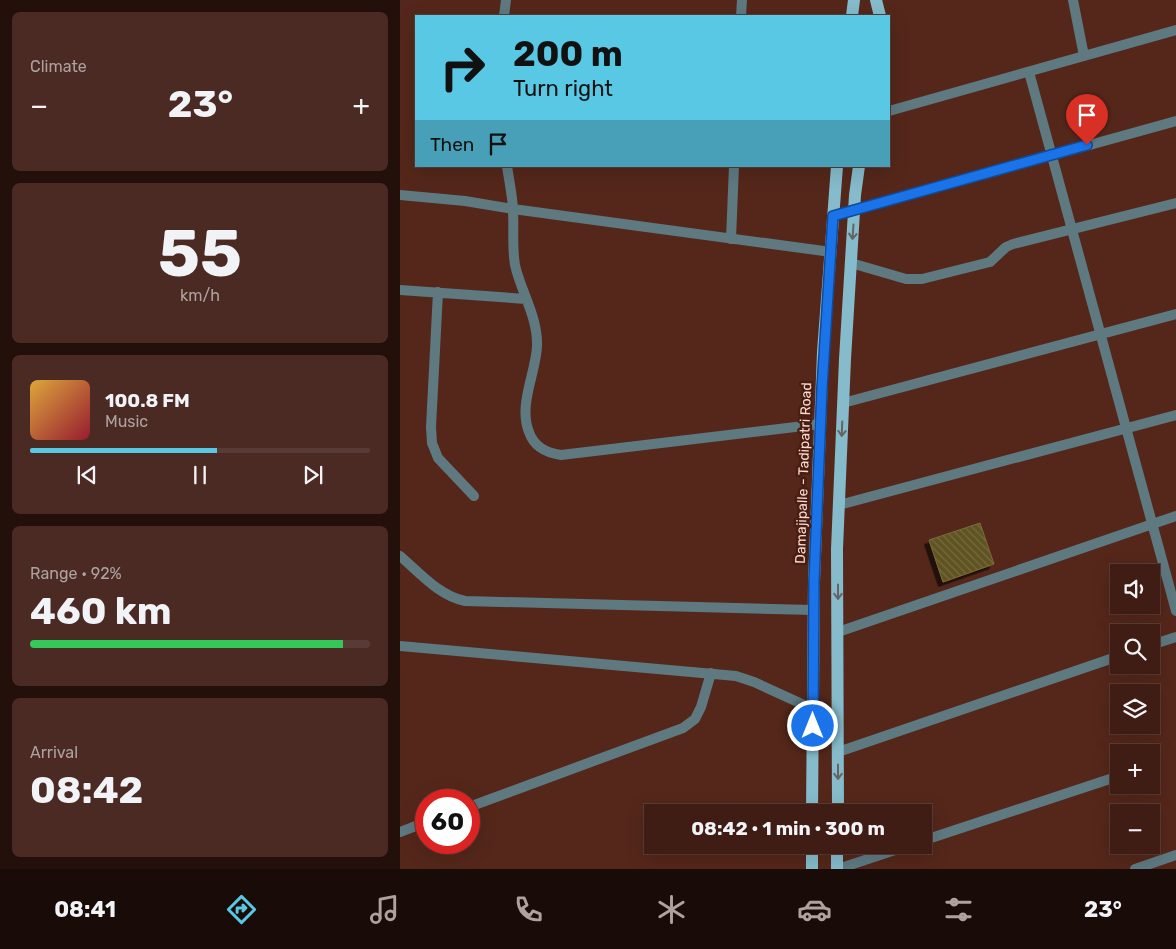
<!DOCTYPE html>
<html lang="en">
<head>
<meta charset="utf-8">
<style>
  :root { --surface:#3f1d14; --page:#4a2a22; --text:#f1f3f6; --muted:#ada2a0; --line:#583b34; --accent:#59c8e5 }
  body { margin:0; font-family:Rubik,sans-serif; background:var(--page); color:var(--text); height:100vh; display:flex; flex-direction:column; font-size:19px; white-space:nowrap }
  * { box-sizing:border-box; margin:0 }
  p { font-size:16px; color:var(--muted) }
  .icon { flex:none; width:28px; height:28px; fill:none; stroke:currentColor; stroke-width:2; stroke-linecap:round; stroke-linejoin:round }
  .map { position:relative; flex:1; overflow:hidden }
  .details { display:flex; flex-direction:column; gap:12px; padding:12px; background:#23100b; width:400px }
  .details>* { flex:none }
  .banner { position:absolute; left:15px; top:15px; width:475px; height:152px; border-radius:0px; box-shadow:0 5px 20px #0002,0 0 0 1px var(--line); background:#59c8e5; color:#111; overflow:hidden }
  .fabs { position:absolute; left:710px; top:564px; display:grid; gap:10px }
  .fabs a { display:grid; place-items:center; width:50px; height:50px; border-radius:0px; background:var(--surface); box-shadow:0 5px 20px #0002,0 0 0 1px var(--line); font-size:25px }
  .speed { position:absolute; left:15px; top:789px; display:flex; gap:10px; font-size:25px; font-weight:700; text-align:center }
  .speed>* { display:grid; place-content:center; width:65px; height:65px; border-radius:50%; background:var(--surface); box-shadow:0 5px 20px #0002,0 0 0 1px var(--line); line-height:1 }
  .speed .limit { border:8px solid #d22; background:#fff; color:#111 }
  .pin { position:absolute; display:grid; place-items:center; width:42px; height:42px; color:#fff; margin:-51px -21px; border-radius:50% 50% 50% 0; rotate:-45deg; box-shadow:0 0 5px #0007 }
  .pin .icon { rotate:45deg }
  .me { position:absolute; width:55px; margin:-28px; rotate:0deg; stroke-linejoin:round; filter:drop-shadow(0 0 4px #0008) }
  .turn { display:flex; align-items:center; gap:18px; height:105px; padding:0 15px; font-size:22px }
  .turn .icon { width:65px; height:65px; stroke-width:2.5 }
  .turn b { display:block; font-size:35px; line-height:42px }
  .then { display:flex; align-items:center; height:48px; padding:0 15px; background:#0003; gap:10px; font-size:19px }
  .big { font-size:38px; font-weight:700; line-height:1.1 }
  .details .widget { flex:1; display:flex; flex-direction:column; justify-content:center; gap:8px; min-width:0; padding:0 18px; border-radius:8px; background:var(--page) }
  .details .dial { align-items:center; gap:0 }
  .dial b { font-size:65px; line-height:1 }
  .song { display:flex; align-items:center; gap:15px }
  .cover { width:60px; height:60px; border-radius:8px; background:linear-gradient(135deg,hsl(40 70% 55%),hsl(350 70% 35%)) }
  .played { height:5px; border-radius:2px; background:linear-gradient(90deg,var(--accent) 55%,var(--line) 55%) }
  .keys { display:flex; justify-content:space-around; direction:ltr }
  .heat { display:flex; justify-content:space-between; align-items:center; font-size:28px; direction:ltr }
  .charge { height:8px; border-radius:4px; background:linear-gradient(90deg,#34c759 92%,var(--line) 0) }
  .trip { position:absolute; left:244px; top:804px; width:288px; height:50px; border-radius:0px; background:var(--surface); box-shadow:0 5px 20px #0002,0 0 0 1px var(--line); font-weight:700; line-height:50px; text-align:center }
  .dock { display:flex; height:80px; justify-content:space-around; align-items:center; background:#190c08; color:var(--muted) }
  .dock .icon { width:35px; height:35px }
  .dock .on { color:var(--accent) }
  .dock b { font-size:22px; color:var(--text) }
  main { display:flex; flex:1; min-height:0 }
  .map>svg:first-child { display:block }
  .building { fill:url(#building-back-hatch); stroke:#776c3a; filter:url(#shadow) }
  .lines { fill:none; stroke-linecap:round; stroke-linejoin:round }
  .street { stroke:#5f7980; stroke-width:10 }
  .primary { stroke:#85bbca; stroke-width:12 }
  .oneway { stroke:#646464 }
  .route-casing { stroke:#114b97; stroke-width:12 }
  .route { stroke:#1a73e8; stroke-width:9 }
  .labels { text-anchor:middle; stroke-width:5; stroke-linejoin:round; paint-order:stroke }
  .street-label { font-size:14px; fill:#f9dbd2; stroke:#491d10 }
</style>
</head>
<body>
<main>
<section class="details">
<div class="widget"><p>Climate</p>
<div class="heat"><a>−</a><b class="big">23°</b><a>+</a></div>
</div>
<div class="widget dial"><b>55</b><p>km/h</p></div>
<div class="widget">
<div class="song"><i class="cover"></i><div><b>100.8 FM</b><p>Music</p></div></div>
<div class="played"></div>
<div class="keys"><svg class="icon" aria-label="previous" viewBox="0 0 24 24"><path d="M18 5L8 12l10 7zM5 5v14"/></svg><svg class="icon" aria-label="pause" viewBox="0 0 24 24"><path d="M8 5v14M16 5v14"/></svg><svg class="icon" aria-label="next" viewBox="0 0 24 24"><path d="M6 5l10 7-10 7zM19 5v14"/></svg></div>
</div>
<div class="widget"><p>Range · 92%</p><b class="big">460 km</b><div class="charge"></div></div>
<div class="widget"><p>Arrival</p><b class="big">08:42</b></div>
</section>
<div class="map">
<svg width="776" height="869" viewBox="0 0 776 869">
  <defs>
    <pattern id="building-back-hatch" width="6" height="6" patternUnits="userSpaceOnUse" patternTransform="scale(1.25)"><rect width="6" height="6" fill="#5e5321"/><path d="M-1 5l2 2M0 0l6 6M5-1l2 2" fill="none" stroke="#766b40"/></pattern>
    <filter id="shadow"><feDropShadow dx="-4.5" dy="4.5" stdDeviation="0" flood-color="#0009"/></filter>
  </defs>
  <rect width="100%" height="100%" fill="#54271a"/>
  <path class="building" d="M580,523L594,564L543,582L529,540Z"/>
  <g class="lines">
    <path class="street" d="M673,0L684,56
      M104,16L106,0
      M341,16L342,0
      M629,72L776,611
      M489,111L776,30
      M107,166C109,181 113,197 113,212C114,229 112,248 115,265C121,292 138,317 137,346C136,373 118,405 129,432C134,447 147,453 161,455L420,424
      M0,195L65,201L113,209L431,252
      M433,216L776,121
      M331,239L334,166
      M451,263L506,279H522L590,262L606,247L613,244L776,203
      M0,290L126,299
      M38,292L31,427L32,443L38,458L74,496
      M443,403L776,314
      M439,505L776,415
      M0,556C19,572 39,596 65,601L413,610
      M438,632L776,516
      M751,645L776,637
      M0,646L336,676L354,682L413,709
      M438,752L719,656
      M69,807L283,728L295,719L301,707L311,673
      M0,832L26,822
      M522,841L719,776
      M438,869L510,845
      M735,869L776,855"/>
    <path class="primary" d="M476,0L480,16
      M452,16L454,0
      M412,812L414,582L423,352L437,166
      M438,812L437,549L445,359L455,195L459,166
      M412,869V845
      M437,869V845"/>
  </g>
  <defs><path id="oneway-shaft" d="M-6 0H5M1.5-3L5.5 0L1.5 3" fill="none" stroke-width="1.6" stroke-linecap="round" stroke-linejoin="round" transform="scale(1.25)"/></defs>
  <g class="oneway">
    <use href="#oneway-shaft" transform="translate(453 232) rotate(94)"/>
    <use href="#oneway-shaft" transform="translate(442 429) rotate(92)"/>
    <use href="#oneway-shaft" transform="translate(438 592) rotate(90)"/>
    <use href="#oneway-shaft" transform="translate(438 772) rotate(90)"/>
  </g>
  <g class="lines">
    <g class="route-casing">
      <path id="route" d="M413,726L414,582L422,388L433,216L687,145"/>
    </g>
    <use href="#route" class="route"/>
  </g>
  <g class="labels">
    <g class="street-label">
      <text transform="translate(403 473) rotate(-88)" y="5">Damajipalle - Tadipatri Road</text>
    </g>
  </g>
</svg>
<div class="fabs">
<a><svg class="icon" aria-label="sound" viewBox="0 0 24 24"><path d="M4 9h4l5-4v14l-5-4H4zM17 9q2 3 0 6"/></svg></a>
<a><svg class="icon" aria-label="search" viewBox="0 0 24 24"><circle cx="10" cy="10" r="6"/><path d="M15 15l6 6"/></svg></a>
<a><svg class="icon" aria-label="layers" viewBox="0 0 24 24"><path d="M12 4l9 5-9 5-9-5zM3 14l9 5 9-5"/></svg></a>
<a>+</a>
<a>−</a>
</div>
<div class="speed"><div class="limit">60</div></div>
<div class="pin" style="left:687px;top:145px;background:#d93025"><svg class="icon" aria-label="arrive" viewBox="0 0 24 24"><path d="M6 21V4h12l-3 4 3 4H6"/></svg></div>
<svg class="me" style="left:413px;top:726px" viewBox="-20 -20 40 40"><circle r="17" fill="#1a73e8" stroke="#fff" stroke-width="3"/><path d="M0-11L8 9 0 5-8 9z" fill="#fff"/></svg>
<div class="trip">08:42 · 1 min · 300 m</div>
<div class="banner">
<div class="turn"><svg class="icon" aria-label="right" viewBox="0 0 24 24"><path d="M7 20v-9h11M14 6l5 5-5 5"/></svg><div><b>200 m</b>Turn right</div></div>
<div class="then">Then<svg class="icon" aria-label="arrive" viewBox="0 0 24 24"><path d="M6 21V4h12l-3 4 3 4H6"/></svg></div>
</div>
</div>
</main>
<nav class="dock">
<b>08:41</b>
<svg class="icon on" aria-label="directions" viewBox="0 0 24 24"><path d="M12 3l9 9-9 9-9-9zM9 14v-3h6M13 9l2 2-2 2"/></svg>
<svg class="icon" aria-label="music" viewBox="0 0 24 24"><path d="M9 18V5l10-2v13"/><circle cx="6" cy="18" r="3"/><circle cx="16" cy="16" r="3"/></svg>
<svg class="icon" aria-label="phone" viewBox="0 0 24 24"><path d="M5 4h4l2 5-3 2q2 4 5 5l2-3 5 2v4C11 20 4 13 5 4z"/></svg>
<svg class="icon" aria-label="climate" viewBox="0 0 24 24"><path d="M12 3v18M4 7l16 10M4 17L20 7"/></svg>
<svg class="icon" aria-label="car" viewBox="0 0 24 24"><path d="M5 17H2v-5l4-1 3-4h7l3 4 3 1v5h-3M9 17h6M6 11h13"/><circle cx="7" cy="17" r="2"/><circle cx="17" cy="17" r="2"/></svg>
<svg class="icon" aria-label="filters" viewBox="0 0 24 24"><path d="M4 7h16M4 17h16"/><circle cx="9" cy="7" r="2"/><circle cx="15" cy="17" r="2"/></svg>
<b>23°</b>
</nav>
</body>
</html>
